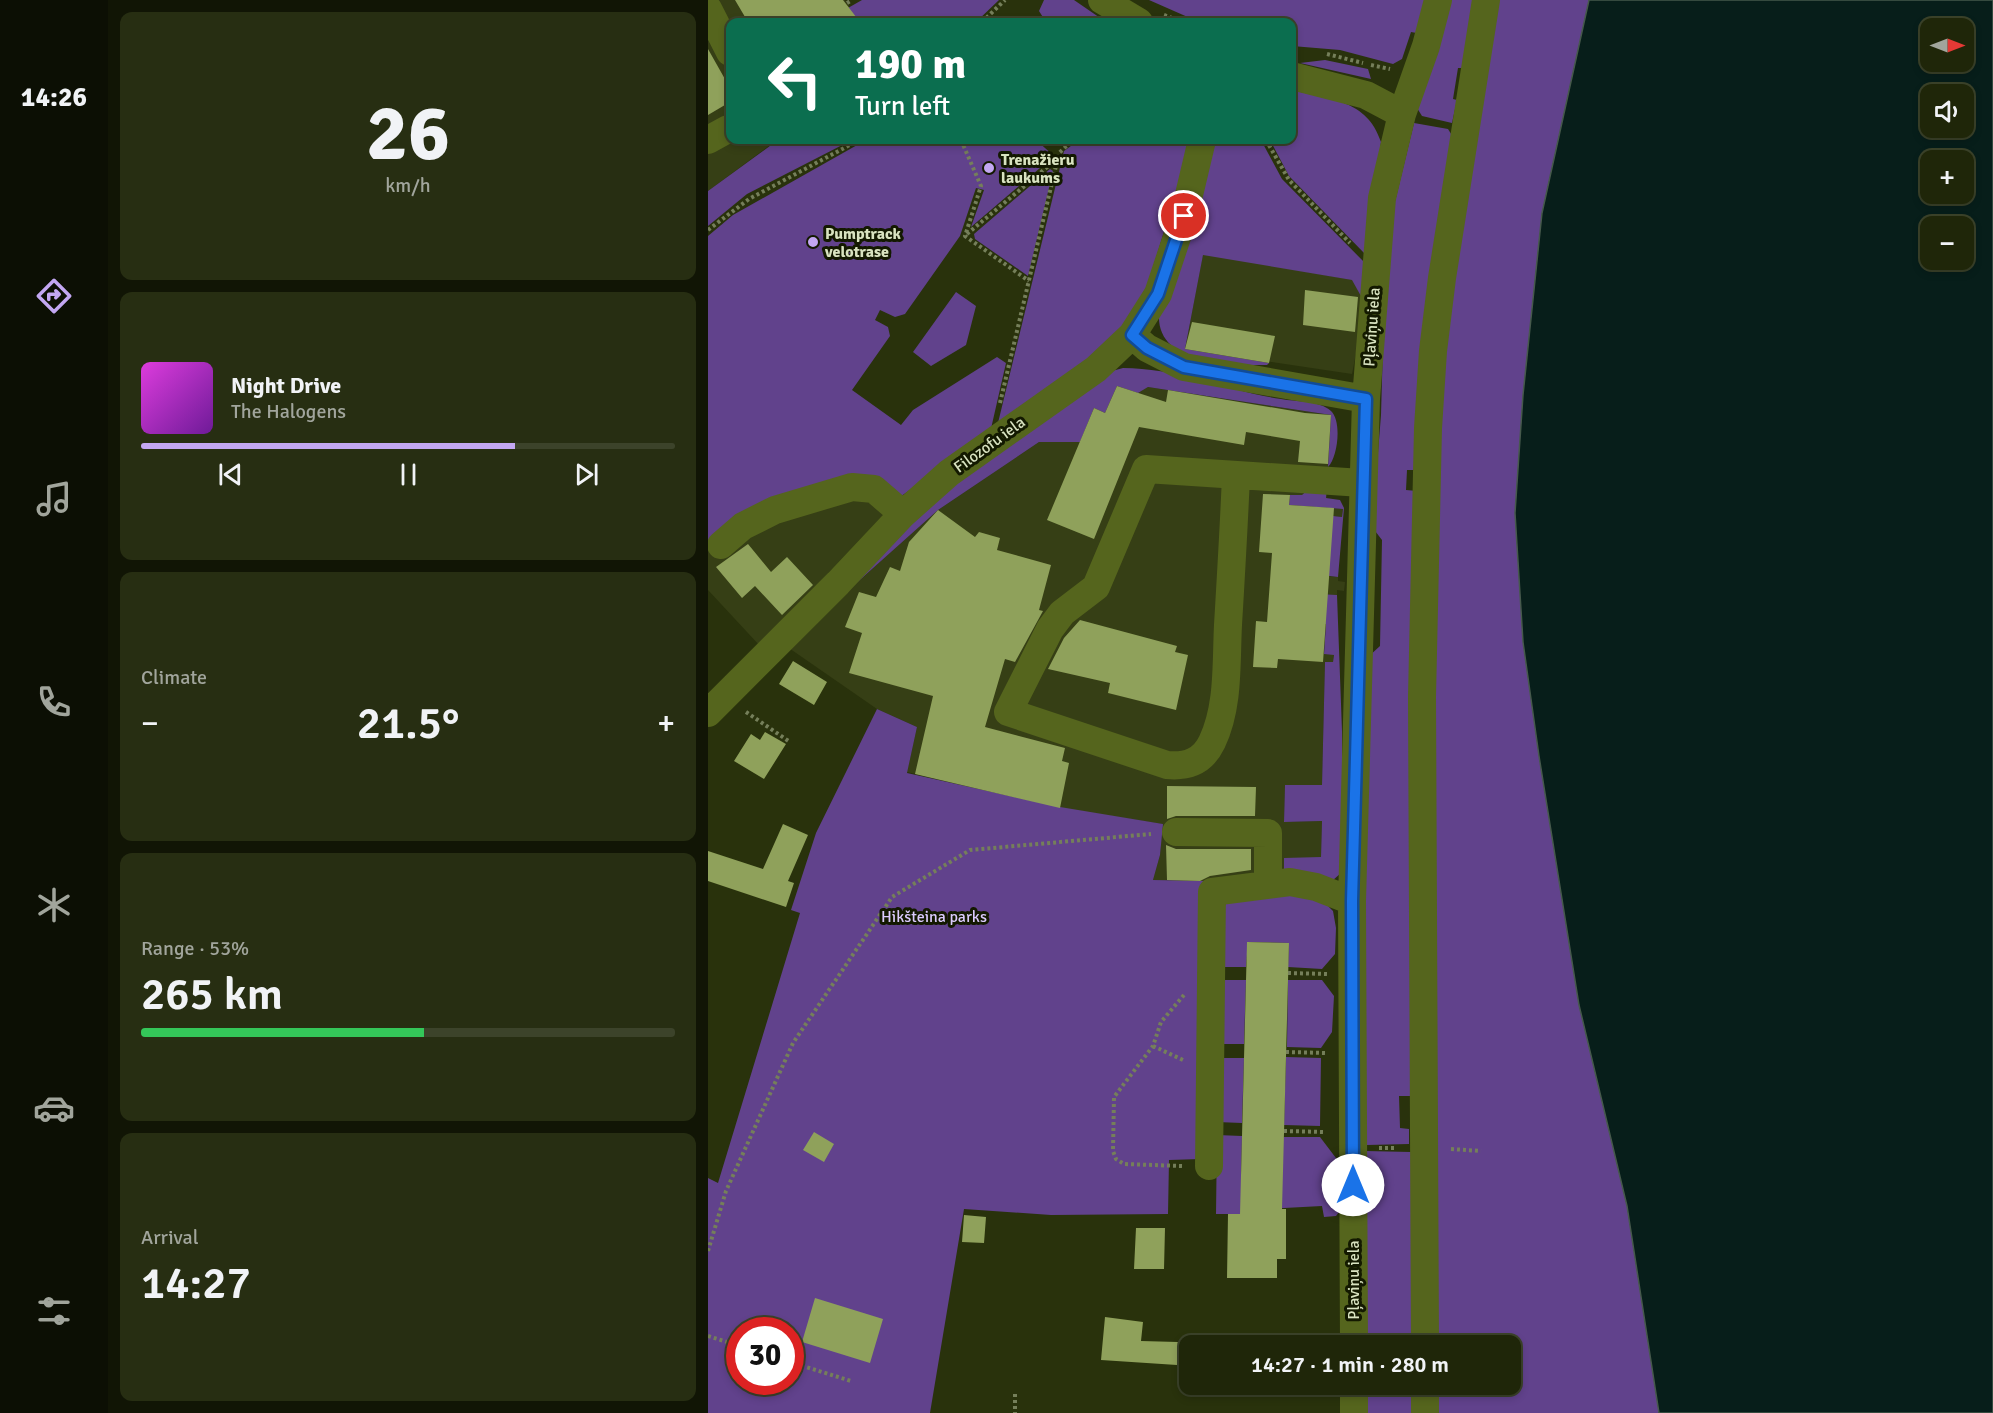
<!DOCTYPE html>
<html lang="en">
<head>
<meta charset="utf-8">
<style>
  :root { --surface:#1f2609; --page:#272e12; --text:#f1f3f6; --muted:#a1a59c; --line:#3c432a; --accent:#c3a7f2 }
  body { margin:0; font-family:Signika,sans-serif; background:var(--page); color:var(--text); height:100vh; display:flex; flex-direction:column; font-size:22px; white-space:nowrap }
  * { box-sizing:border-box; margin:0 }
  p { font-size:20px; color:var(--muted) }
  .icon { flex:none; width:33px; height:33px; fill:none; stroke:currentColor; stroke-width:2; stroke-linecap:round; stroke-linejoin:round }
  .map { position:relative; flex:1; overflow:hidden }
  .details { display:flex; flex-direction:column; gap:12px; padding:12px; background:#111505; width:600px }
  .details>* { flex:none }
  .top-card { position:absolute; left:18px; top:18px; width:570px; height:126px; border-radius:12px; box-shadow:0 3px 9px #0003,0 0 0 2px var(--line); background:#0b6e4f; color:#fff; overflow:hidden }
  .needle { width:39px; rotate:90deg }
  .buttons { position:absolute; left:1212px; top:18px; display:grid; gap:12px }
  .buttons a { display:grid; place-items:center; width:54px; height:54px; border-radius:12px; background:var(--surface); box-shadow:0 3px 9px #0003,0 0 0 2px var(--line); font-size:30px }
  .speed { position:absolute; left:18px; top:1317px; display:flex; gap:12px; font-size:30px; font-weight:700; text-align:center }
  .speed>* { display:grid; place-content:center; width:78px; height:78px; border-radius:50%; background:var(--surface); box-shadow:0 3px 9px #0003,0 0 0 2px var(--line); line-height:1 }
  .speed .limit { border:9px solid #d22; background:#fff; color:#111 }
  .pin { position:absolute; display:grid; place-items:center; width:51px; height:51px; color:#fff; margin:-26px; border:3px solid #fff; border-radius:50%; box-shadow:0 2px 6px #0007 }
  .me { position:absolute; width:66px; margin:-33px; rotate:0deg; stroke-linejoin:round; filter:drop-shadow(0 0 4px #0008) }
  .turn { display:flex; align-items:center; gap:21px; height:126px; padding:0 30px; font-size:27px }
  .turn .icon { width:78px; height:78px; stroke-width:2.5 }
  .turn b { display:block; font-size:42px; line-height:51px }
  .big { font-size:45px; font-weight:600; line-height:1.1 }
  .details .widget { flex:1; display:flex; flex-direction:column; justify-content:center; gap:9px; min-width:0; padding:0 21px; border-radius:12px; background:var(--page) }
  .details .dial { align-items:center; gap:0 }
  .dial b { font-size:78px; line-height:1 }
  .song { display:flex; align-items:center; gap:18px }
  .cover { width:72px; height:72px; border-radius:9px; background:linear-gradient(135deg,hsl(300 70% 55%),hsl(280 70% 35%)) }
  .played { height:6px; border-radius:3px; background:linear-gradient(90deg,var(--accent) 70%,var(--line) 70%) }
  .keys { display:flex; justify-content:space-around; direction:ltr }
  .heat { display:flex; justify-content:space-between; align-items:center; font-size:33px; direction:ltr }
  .charge { height:9px; border-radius:4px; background:linear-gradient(90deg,#34c759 53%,var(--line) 0) }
  .trip { position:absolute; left:471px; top:1335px; width:342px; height:60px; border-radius:12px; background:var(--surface); box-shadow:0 3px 9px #0003,0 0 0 2px var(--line); font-weight:600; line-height:60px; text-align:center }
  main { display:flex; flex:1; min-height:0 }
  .tab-bar { display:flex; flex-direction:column; width:108px; justify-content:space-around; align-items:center; background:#0c0f04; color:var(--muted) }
  .tab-bar .icon { width:42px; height:42px }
  .tab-bar .current { color:var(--accent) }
  .tab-bar b { font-size:27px; color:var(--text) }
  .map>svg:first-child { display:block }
  .built { fill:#363f15 }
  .green { fill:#61428c; fill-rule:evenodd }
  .water { fill:#071e1a; stroke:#46594c; stroke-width:1.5; fill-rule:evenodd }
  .building { fill:#8fa15b }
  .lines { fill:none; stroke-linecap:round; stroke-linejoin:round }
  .path { stroke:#757f5a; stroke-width:4; stroke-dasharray:3 3; stroke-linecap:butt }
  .minor { stroke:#55651d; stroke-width:28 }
  .route-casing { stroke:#114b97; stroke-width:15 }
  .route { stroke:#1a73e8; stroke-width:10 }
  .poi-dot { fill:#c3a7f2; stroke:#131900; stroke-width:2 }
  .labels { text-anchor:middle; stroke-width:6; stroke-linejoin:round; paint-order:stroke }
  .poi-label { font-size:16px; font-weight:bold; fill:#d9e3c0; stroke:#131900; text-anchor:start }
  .street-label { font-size:16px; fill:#d9e3c0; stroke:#131900 }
  .park-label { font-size:16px; fill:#dccbfe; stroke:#131900 }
</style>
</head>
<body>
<main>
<nav class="tab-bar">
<b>14:26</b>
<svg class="icon current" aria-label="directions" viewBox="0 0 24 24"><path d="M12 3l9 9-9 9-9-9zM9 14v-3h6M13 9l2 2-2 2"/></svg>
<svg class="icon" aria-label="music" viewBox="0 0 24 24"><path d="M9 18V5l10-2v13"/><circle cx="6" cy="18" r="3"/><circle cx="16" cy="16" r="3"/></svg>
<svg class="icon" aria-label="phone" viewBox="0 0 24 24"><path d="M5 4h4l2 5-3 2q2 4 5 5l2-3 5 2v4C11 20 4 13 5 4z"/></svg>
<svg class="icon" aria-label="climate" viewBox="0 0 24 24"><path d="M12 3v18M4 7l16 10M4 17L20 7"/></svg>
<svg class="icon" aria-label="car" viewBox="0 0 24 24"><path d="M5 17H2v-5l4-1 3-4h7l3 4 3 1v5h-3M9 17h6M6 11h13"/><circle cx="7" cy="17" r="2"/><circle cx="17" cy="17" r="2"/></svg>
<svg class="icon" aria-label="filters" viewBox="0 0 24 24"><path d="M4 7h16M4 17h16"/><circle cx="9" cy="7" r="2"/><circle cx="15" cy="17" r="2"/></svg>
</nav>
<section class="details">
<div class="widget dial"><b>26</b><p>km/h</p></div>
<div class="widget">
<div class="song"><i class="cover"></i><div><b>Night Drive</b><p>The Halogens</p></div></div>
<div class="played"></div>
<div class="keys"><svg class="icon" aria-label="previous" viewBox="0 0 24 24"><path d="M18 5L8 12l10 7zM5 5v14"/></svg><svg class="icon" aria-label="pause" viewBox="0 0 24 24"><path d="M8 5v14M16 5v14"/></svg><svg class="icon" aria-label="next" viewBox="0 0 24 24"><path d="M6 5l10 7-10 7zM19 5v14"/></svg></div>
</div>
<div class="widget"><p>Climate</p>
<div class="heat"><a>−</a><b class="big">21.5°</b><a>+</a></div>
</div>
<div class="widget"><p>Range · 53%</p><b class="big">265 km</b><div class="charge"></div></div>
<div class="widget"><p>Arrival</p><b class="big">14:27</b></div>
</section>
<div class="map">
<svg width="1285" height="1413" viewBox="0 0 1285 1413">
  <rect width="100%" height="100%" fill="#29320c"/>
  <path class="built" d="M0,0H137L149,19L143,22H22V140H69L0,191Z
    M495,254L645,280L654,298L652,333L644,374L477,349Z
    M409,386L430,393L440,387L623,415L618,508L635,509L634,517L626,516L613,576L630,577V581L637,582L636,591L629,590V595L613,594L618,624L616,653L626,654L625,662H617L614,785H577L576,822L614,821L612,901L445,880L452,855L454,824L352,808L199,772L209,727L169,709L78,646L230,510L331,442H372L386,408Z
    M84,497H192L52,646L0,590V543Z"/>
  <path class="green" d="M154,0H291L268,22H143L149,19L140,8Z
    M336,0H366L398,22H338L331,11Z
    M441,0H724L714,34L703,32L694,59L685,64L632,50L584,46V22H491Z
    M737,0H770L760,68H750L745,99L749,100L744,123L714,116L709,108Z
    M789,0H881L834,213L815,642L871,1005L919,1206L951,1413H725V1385L802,1384V1346H725L722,927L733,368Z
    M617,60L660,69L663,79L592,63Z
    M584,90C622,100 659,99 673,142L657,254L581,176L562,140H584Z
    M706,123L740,129L745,137L709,470H699L698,490L709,491L703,1096H691L692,1128L701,1129V1144L659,1145L655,1122L660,657L672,646L674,540L664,527L673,415L678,239Z
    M70,140H144L39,194L0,226V191Z
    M158,140H328L346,156L263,227L276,190L268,188L252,236L197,314L187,317L172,310L167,320L180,327L182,336L144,390L193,425L205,410L289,357L298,363L282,433L192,497L172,481L0,543V236L25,215Z
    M371,140H484L440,284L411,336L289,427L356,151Z
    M505,140H553L574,179L657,263L654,298L644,280L495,255L477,349L561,363L559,365C522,365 448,365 451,314Z
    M342,169L345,171L320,276L267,239L266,234Z
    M248,292L268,306L258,345L223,366L205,352Z
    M415,368C469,368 520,391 573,399C588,402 611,400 623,411C634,421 630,457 620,467L623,415L440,387L430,393L409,386L397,413L386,408L372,442H331L230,510L78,646L212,510L404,371Z
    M608,483H619L618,498L632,500L636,508L630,577L613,575L625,516L634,517L635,509L581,505L582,495H594Z
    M612,594L629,595L634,731V866L633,873L624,881L576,869V858L613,857L614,821L576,822L577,785H614L617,662H625L626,655L616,654L618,624L610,623Z
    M169,709L209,727L199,773L352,807L455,824L452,855L445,880L497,881L493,1159L461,1160L460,1214L343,1215L256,1209L222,1413H0V1178L10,1183L92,913L83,910L108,833ZM32,1330H82V1382H32Z
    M590,891L619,905L625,911L628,928L627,954L614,969L580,967L581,943L540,942L538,967H510V927L518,903Z
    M510,980H538L536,1044H510Z
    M580,980H614L626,996L624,1032L613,1048L579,1047Z
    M578,1057L613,1058L612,1126L576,1125Z
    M510,1058H536L534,1123L509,1122Z
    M509,1135L534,1136L533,1175L576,1137H612L631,1162V1212L628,1216L616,1217L614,1206L537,1210V1214H508Z
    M657,1151L703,1152L705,1345H656Z
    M656,1385H705L706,1413H657Z"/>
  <path class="water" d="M881,0H1285V1413H951L919,1206L871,1005L831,756L815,642L807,513L815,395L834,213ZM1222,28H1256V62H1222ZM1222,94H1256V128H1222ZM1222,160H1256V194H1222ZM1222,226H1256V260H1222Z"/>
  <path class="building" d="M27,0H135L152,22H40Z
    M0,49L22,88V102L0,115Z
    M597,290L650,297L647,332L595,325Z
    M484,322L567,336L561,363L477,349Z
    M409,386L458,402L460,390L597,413L623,415L620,464L590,462L592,441L538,432L536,445L431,427L386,539L339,520L386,408L397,413Z
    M555,494L582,495L581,505L626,508L615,662L570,659L569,668L545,667L548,621L559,622L564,553L551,552Z
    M230,510L267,537L271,532L292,538L289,550L343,565L331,610L335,611L307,662L297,659L277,727L357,748L354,761L361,763L352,808L207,774L225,696L141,673L154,633L137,627L151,592L168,597L182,567L192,571L201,542Z
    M40,544L63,572L79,557L105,585L74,615L47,586L34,598L8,567Z
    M372,620L469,646L467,652L480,655L468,710L400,693L402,683L340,669L356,638Z
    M85,661L119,682L106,705L71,684Z
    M57,732L78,744L56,779L26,761L43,734L52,740Z
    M459,786L548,787L547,816H468L459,819Z
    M75,824L100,835L80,881L86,883L78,907L0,881V851L55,869Z
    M458,845L468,849H543V870L502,876L492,881L459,880Z
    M539,942L581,943L574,1209H578V1259H569V1278H519L520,1214H532Z
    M106,1132L126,1144L116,1162L95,1150Z
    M256,1215L278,1217L276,1243L254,1242Z
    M428,1228H457L456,1269H426Z
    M107,1298L175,1319L162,1363L94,1342Z
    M397,1317L435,1322L433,1341L470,1342L469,1365L393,1360Z"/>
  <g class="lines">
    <path class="path" d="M139,3L144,0
      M456,15L475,22
      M274,22L297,0
      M619,54L655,63
      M663,65L682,69
      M253,140L273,186L257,236L321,281
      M558,140L581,180L642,243
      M0,230L41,199L151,140
      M259,234L350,158
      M292,403L351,153L365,140
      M38,712L82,742
      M580,973L619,974
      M445,1046L475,1060
      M578,1052L619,1053
      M576,1131L617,1132
      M671,1148H688
      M743,1149L773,1151
      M474,1166L416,1164L408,1159L405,1151L406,1097L445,1046L453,1022L476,995
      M0,1251L18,1191L85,1043L184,897L262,850L443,834
      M0,1336L32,1346
      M82,1362L143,1381
      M307,1394V1413"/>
    <path class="minor" d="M394,0L431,22
      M0,9L22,52
      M584,76L658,95L694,114
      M0,140L20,129
      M424,335L439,348L476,367L658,399
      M528,475C526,525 523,575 520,625C518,663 521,707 504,742C495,761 479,767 459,765L300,712L342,629L354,613L388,587L438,469L654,483
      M13,545L35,526L67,510L144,487L166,489L195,514
      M0,713L130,583L195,514L241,473L388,369L424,335L450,294L476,216L494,140
      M468,832L560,833V884
      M501,1166L504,892L582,882L608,887L644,901
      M646,1346L644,901L658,399L674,198L694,114L718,46L730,0
      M717,1346L714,697L720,428L725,351L734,278L778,0
      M646,1384V1413
      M717,1384V1413"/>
  </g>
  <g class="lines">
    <g class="route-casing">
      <path id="route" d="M476,216L450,294L424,335L439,348L476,367L658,399L644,901L645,1185"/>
    </g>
    <use href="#route" class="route"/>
  </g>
  <g class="poi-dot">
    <circle cx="281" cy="168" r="6"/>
    <circle cx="105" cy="242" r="6"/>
  </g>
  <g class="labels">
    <g class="poi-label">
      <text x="293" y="165">Trenažieru<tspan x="293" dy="18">laukums</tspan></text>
      <text x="117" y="239">Pumptrack<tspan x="117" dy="18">velotrase</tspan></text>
    </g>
    <g class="street-label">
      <text transform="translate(663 327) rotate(-86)" y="6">Pļaviņu iela</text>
      <text transform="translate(281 444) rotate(-36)" y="6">Filozofu iela</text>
      <text transform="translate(645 1280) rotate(-90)" y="6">Pļaviņu iela</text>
    </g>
    <g class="park-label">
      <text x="226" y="922">Hikšteina parks</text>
    </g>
  </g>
</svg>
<div class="buttons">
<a><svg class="needle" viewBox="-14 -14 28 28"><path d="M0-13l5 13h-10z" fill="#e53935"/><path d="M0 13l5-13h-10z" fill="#a1a59c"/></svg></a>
<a><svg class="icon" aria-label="sound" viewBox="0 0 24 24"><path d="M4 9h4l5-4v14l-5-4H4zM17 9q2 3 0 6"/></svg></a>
<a>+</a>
<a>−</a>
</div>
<div class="speed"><div class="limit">30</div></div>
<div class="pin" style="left:476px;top:216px;background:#d93025"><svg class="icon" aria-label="arrive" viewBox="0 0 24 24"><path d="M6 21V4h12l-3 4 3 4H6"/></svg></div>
<svg class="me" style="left:645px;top:1185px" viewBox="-20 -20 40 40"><circle r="19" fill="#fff"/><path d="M0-13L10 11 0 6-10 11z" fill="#1a73e8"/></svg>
<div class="trip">14:27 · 1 min · 280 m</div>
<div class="top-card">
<div class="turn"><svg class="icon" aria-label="left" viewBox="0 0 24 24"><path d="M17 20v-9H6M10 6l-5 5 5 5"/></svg><div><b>190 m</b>Turn left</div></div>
</div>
</div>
</main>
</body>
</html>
